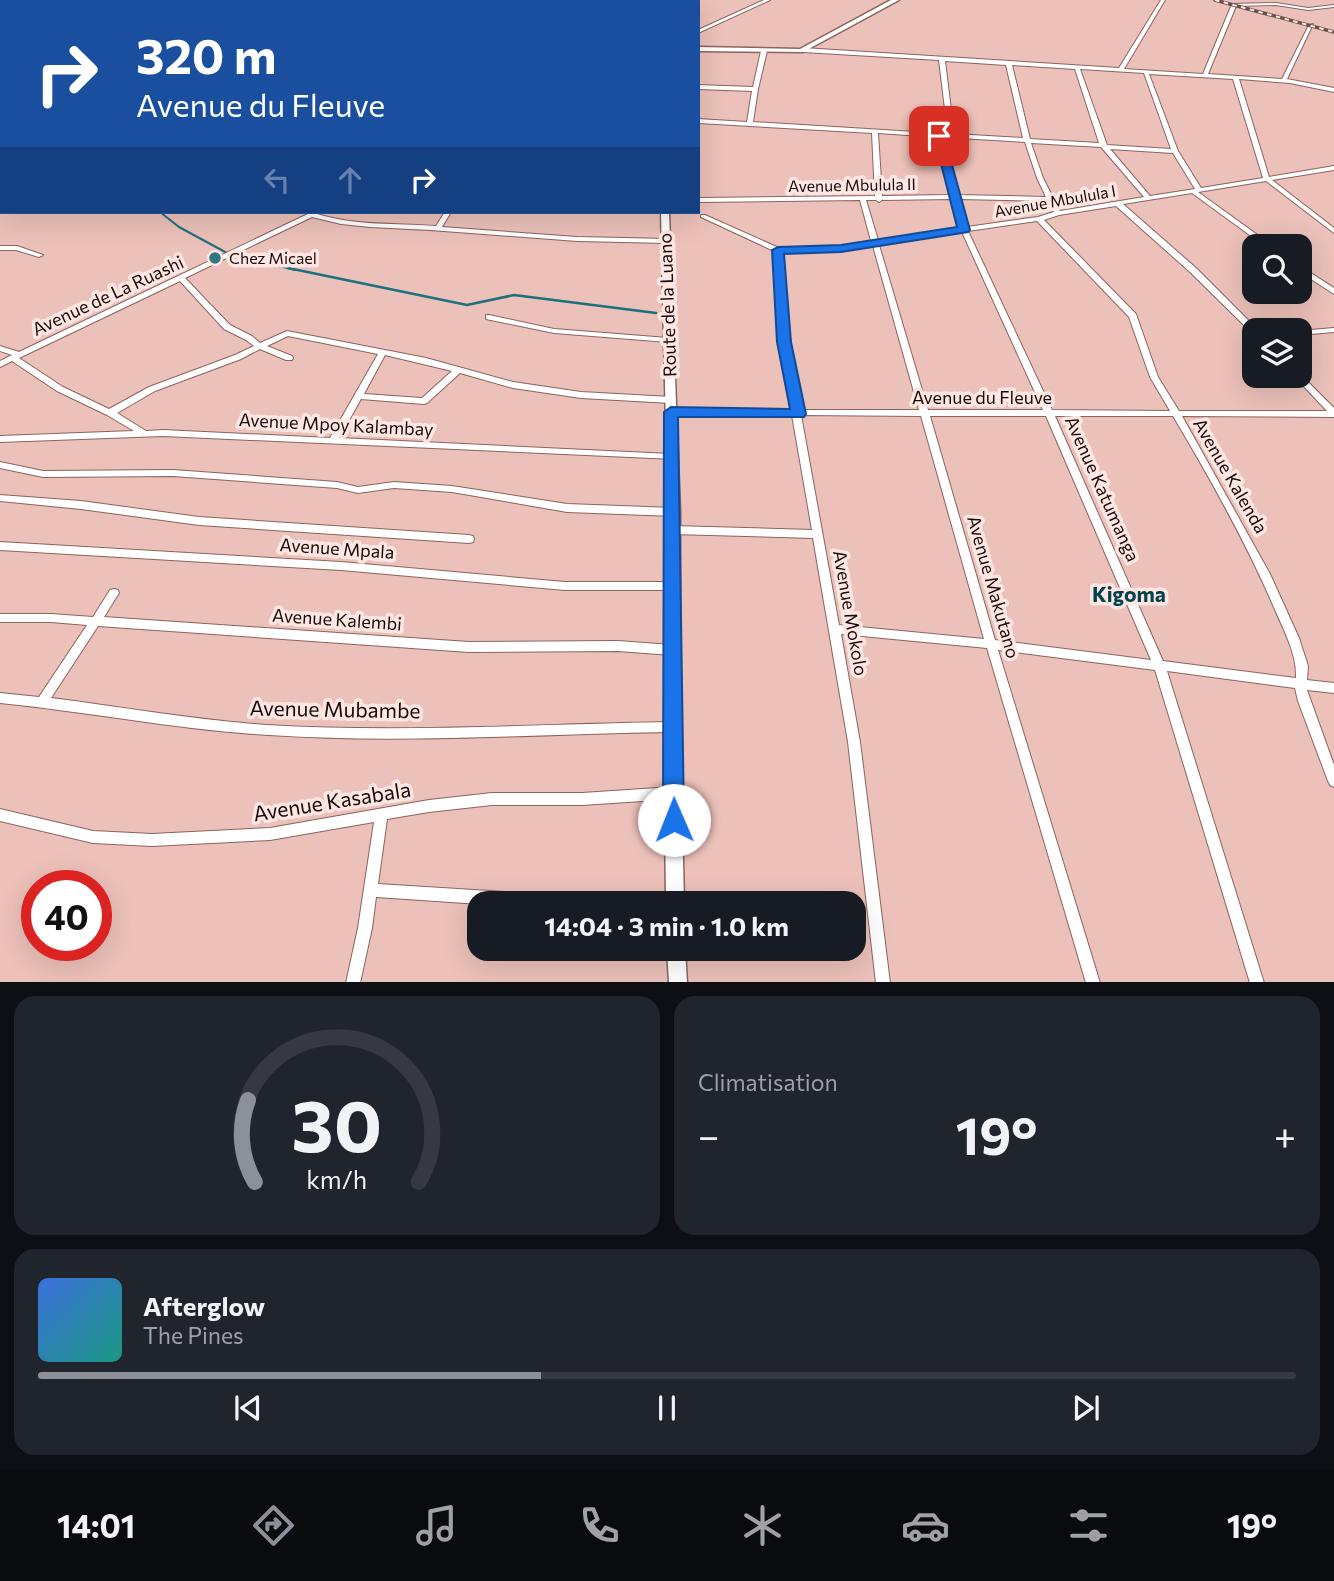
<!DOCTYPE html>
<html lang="fr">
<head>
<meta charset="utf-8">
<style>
  :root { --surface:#171b24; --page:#20242c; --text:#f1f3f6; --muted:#9ea1a6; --line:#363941; --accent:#8c9099 }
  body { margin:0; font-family:Commissioner,sans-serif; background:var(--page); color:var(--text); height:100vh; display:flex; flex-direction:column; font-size:26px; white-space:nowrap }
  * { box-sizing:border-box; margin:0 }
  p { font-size:23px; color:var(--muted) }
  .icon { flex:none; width:38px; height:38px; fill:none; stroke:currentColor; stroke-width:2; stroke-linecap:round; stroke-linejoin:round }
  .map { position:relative; height:982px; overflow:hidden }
  .panel { display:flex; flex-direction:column; gap:14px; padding:14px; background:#0d0f14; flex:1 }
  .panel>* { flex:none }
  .top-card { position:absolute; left:0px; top:0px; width:700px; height:214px; box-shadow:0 7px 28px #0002; background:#1a4fa0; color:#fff; overflow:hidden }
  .tools { position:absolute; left:1242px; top:234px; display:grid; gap:14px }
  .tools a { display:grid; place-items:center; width:70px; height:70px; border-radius:14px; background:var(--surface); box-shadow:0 7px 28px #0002; font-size:35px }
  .speed { position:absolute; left:21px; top:870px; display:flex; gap:14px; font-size:35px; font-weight:700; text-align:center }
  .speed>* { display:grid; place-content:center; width:91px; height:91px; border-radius:50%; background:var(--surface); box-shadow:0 7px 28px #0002; line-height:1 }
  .speed .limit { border:10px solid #d22; background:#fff; color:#111 }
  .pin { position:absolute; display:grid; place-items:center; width:60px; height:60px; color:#fff; margin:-30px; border-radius:14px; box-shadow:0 4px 10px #0006 }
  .me { position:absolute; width:77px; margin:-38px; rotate:359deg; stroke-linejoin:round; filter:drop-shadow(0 0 5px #0008) }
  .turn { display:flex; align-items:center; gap:24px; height:147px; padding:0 21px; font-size:32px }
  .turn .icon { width:91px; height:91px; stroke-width:2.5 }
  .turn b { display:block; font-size:49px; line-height:60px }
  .lanes { display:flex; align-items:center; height:66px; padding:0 21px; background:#0003; justify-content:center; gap:35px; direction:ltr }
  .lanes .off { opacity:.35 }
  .big { font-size:52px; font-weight:700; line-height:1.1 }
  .panel .tile { flex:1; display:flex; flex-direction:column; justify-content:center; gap:10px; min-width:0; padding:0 24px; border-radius:21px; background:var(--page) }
  .panel .dial { align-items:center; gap:0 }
  .dial svg { height:182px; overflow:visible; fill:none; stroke:var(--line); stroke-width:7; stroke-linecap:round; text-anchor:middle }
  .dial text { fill:var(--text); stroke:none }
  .song { display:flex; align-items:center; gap:21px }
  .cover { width:84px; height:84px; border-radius:10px; background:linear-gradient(135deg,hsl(220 70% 55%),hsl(170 70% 35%)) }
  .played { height:7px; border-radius:4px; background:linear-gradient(90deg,var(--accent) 40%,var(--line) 40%) }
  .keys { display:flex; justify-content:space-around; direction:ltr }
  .heat { display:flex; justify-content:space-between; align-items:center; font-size:38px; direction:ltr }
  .panel .tiles { flex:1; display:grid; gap:14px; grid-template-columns:1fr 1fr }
  .tile:last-child { grid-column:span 2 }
  .trip { position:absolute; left:467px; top:891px; width:399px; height:70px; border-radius:21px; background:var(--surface); box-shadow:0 7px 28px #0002; font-weight:700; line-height:70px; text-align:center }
  .tabs { display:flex; height:112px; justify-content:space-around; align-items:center; background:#090b0e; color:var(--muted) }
  .tabs .icon { width:49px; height:49px }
  .tabs .current { color:var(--accent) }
  .tabs b { font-size:32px; color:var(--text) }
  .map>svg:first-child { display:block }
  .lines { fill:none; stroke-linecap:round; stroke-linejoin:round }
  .stream-far1 { stroke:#1c717d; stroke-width:2 }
  .stream { stroke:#1c717d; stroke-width:2.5 }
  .minor-casing { stroke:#8a645e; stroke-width:2 }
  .tertiary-casing { stroke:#8a645e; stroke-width:3 }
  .minor { fill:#fff; fill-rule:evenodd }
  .tertiary { fill:#fff; fill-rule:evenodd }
  .rail-casing { stroke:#6b514d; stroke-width:3.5 }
  .rail { stroke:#fee7e3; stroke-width:2; stroke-dasharray:4.5; stroke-linecap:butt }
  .route { fill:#1a73e8; stroke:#114b97; stroke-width:2 }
  .poi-dot { fill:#317783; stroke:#fee7e3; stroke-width:2.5 }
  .labels { text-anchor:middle; stroke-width:7; stroke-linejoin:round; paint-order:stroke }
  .far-street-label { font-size:16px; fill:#170907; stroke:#fee7e3 }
  .far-poi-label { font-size:16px; fill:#170907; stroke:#fee7e3; text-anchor:start }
  .street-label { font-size:18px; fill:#170907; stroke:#fee7e3 }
  .quarter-label { font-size:21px; font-weight:bold; fill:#01434c; stroke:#fee7e3 }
  .near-street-label { font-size:21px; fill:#170907; stroke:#fee7e3 }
</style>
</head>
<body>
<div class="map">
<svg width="1334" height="983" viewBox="0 0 1334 983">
  <rect width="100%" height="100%" fill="#ecc1b9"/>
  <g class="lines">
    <path class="stream-far1" d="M11,0H15
      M160,212L179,227L227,253L295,270"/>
    <path class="stream" d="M288,268L467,305L514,295L656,313"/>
    <g class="minor-casing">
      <path id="minor" d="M328,0L341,2H331Z
        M764,0H770L698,33V30Z
        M1161,0H1165L1124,69L1203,74L1232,4L1276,3L1308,8L1334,5V7L1308,10L1276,5L1236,6L1208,74L1282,79L1309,25L1313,24L1287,79L1334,88V92L1290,83L1239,79L1269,177L1334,166V170L1272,180L1334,228V233L1266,181L1198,192L1274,247H1266L1192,193L1123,204L1196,268L1259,331H1255V333H1252L1190,272L1116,206L1059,215L1044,220L1136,314L1158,377L1179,411H1327L1294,376H1300V374L1334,408V417L1182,416L1270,574L1299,638L1308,666L1307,680L1334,683V693L1307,690L1334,765V787L1330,785L1328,781L1298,701L1295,688L1167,671L1264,983H1250L1155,670L998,650L1100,983H1086L987,648L841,634L860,742L890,983H876L848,742L813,538L673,534L669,533L668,530L669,527L673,526L812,530L792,415H671L667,412L671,409H791L780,342L774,251L701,217V215H705L779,248L798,249L841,246L871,241L860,200L698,202V198L875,196L872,133L698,123V119L747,122L752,91L698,89V85L753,87L761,51L764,49L767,51L758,89L753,122L948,134L939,60L803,52L800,50L803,48L1119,68ZM945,61L1006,65L1023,138L954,134ZM1012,65L1075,69L1099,143L1030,139ZM1080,69L1144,73L1171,149L1107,145ZM1149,74L1233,79L1263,178L1201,188L1178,151ZM878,133L936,137L951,195L882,196ZM942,137L1025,142L1037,178L1046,197L958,195ZM1031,143L1101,147L1144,197L1060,211L1043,178ZM1110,149L1173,153L1195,189L1150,196ZM952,199L960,228L878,240L866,200H876L879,202L882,200ZM959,199L1048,201L1054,212L1038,217L967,227ZM1037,221L1129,317L1150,377L1170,411L1052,410L968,231ZM962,232L1043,410H928L879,245ZM873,246L919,410H800L788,342L782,252C812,254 842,250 873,246ZM801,415L921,416L984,639L839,625ZM930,416H1046L1151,660L995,640ZM1055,416H1173C1210,478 1248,546 1276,612C1285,633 1297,655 1296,678L1163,661Z
        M312,212H320L317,214C356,226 396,223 436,226L445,212H451L442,227L577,237L670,239V243H667L577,241L430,230L370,227L341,224L312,217L185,278L230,325L252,336L260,343L287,331L426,358L513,382L581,392L671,397L675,400L671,403L581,398L513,388L460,373L427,403L424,404L361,399L339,438L671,454L674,455L676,457L674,459L163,436L0,442V436L134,431L107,415L57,391L12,361L0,367V361L12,355L0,351V346L19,352ZM180,281L224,329L246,340L254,346L235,355L149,387L109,409L63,387L19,358ZM288,336L378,354L330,438L163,430L146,431L117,413L155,391L241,359L260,349L286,360H292L293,358L292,356L267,346ZM385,355L452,371L422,398L364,394Z
        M0,246H17L43,255L39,257L16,250H0Z
        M1300,266L1334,288V294L1300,272Z
        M486,315H489L554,329L668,338L672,340L668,342L554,333L486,319Z
        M1334,328V332L1300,335L1299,331Z
        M0,462L43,471L173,470L337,482L358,487L394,482L452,486L567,504L674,508L679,512L674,516L567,512L452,492L394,488L358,493L337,488L173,476L43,477L0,468Z
        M0,495L81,501L199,517L469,535L473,536L474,539L473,542L469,543L199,525L81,509L0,501Z
        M0,542L341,562L565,582H672L676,583L677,586L676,589L672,590H565L341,570L0,550Z
        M114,589L118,590L119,593L104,617L469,642L618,641L672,645L676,647L678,650L676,653L672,655L618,651L469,652L98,626L51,698C123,707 195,720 267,725C402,733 538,724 672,722L676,723L678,727L676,731L672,732C538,734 403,744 269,735C179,730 90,712 0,703V693L39,697L87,625L51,622H0V614H51L93,617L110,590Z
        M673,787L677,789L679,793L677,797L673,799L582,805H492L429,812L387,819L378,884L572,896L577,898L579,903L480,904L376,897L372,928L360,983H346L358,928L374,822L270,840L152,846L93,843L0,821V809L93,831L152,834L270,828L429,800L492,793H582Z"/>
    </g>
    <g class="tertiary-casing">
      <path id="tertiary" d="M532,0L542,2H534Z
        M891,0H899L803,52L698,51V47L800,49Z
        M661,212H669L680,512V727L684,903H666L664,727L668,512Z
        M667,948H685L687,983H669Z"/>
    </g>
    <use href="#minor" class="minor"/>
    <use href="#tertiary" class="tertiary"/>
    <g class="rail-casing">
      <path id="rail" d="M1215,0L1334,32"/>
    </g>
    <use href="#rail" class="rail"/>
  </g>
  <path class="route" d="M939,133L944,136L970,230L968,232L841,252L784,254L791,342L806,414L804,417H678L684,820L681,828L674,831L666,828L663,820L664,412L671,407L790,409L777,342L772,250L778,247L841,245L957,227L934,136Z"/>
  <circle class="poi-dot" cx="215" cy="258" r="7"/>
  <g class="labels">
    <g class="far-street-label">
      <text transform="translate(852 185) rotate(-1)" y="6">Avenue Mbulula II</text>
      <text transform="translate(1055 201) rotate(-10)" y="6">Avenue Mbulula I</text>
    </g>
    <g class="far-poi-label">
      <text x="229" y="264">Chez Micael</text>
    </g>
    <g class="street-label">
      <text transform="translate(108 296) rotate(-25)" y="6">Avenue de La Ruashi</text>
      <text transform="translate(668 305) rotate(-92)" y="6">Route de la Luano</text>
      <text x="982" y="404">Avenue du Fleuve</text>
      <text transform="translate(336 425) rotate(3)" y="6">Avenue Mpoy Kalambay</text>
      <text transform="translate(1230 476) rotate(60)" y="6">Avenue Kalenda</text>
      <text transform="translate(1102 489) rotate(66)" y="6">Avenue Katumanga</text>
      <text transform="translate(337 549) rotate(4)" y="6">Avenue Mpala</text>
      <text transform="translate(993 587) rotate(74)" y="6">Avenue Makutano</text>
      <text transform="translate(850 613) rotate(80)" y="6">Avenue Mokolo</text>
      <text transform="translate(337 620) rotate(4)" y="6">Avenue Kalembi</text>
    </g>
    <g class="quarter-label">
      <text x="1129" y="602">Kigoma</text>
    </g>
    <g class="near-street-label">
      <text transform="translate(335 710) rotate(1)" y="7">Avenue Mubambe</text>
      <text transform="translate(332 802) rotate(-9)" y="7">Avenue Kasabala</text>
    </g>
  </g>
</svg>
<div class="tools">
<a><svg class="icon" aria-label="search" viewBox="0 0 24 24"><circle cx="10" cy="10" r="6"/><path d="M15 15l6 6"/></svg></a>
<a><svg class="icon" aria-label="layers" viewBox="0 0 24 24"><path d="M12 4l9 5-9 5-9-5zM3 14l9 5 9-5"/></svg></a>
</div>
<div class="speed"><div class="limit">40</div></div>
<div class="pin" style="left:939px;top:136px;background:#d93025"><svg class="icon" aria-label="arrive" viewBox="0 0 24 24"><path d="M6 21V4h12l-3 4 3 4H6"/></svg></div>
<svg class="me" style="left:674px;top:820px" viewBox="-20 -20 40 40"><circle r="19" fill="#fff"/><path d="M0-13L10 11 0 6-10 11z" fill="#1a73e8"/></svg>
<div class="trip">14:04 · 3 min · 1.0 km</div>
<div class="top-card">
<div class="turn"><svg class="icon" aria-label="right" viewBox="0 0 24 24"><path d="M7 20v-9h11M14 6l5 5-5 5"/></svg><div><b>320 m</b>Avenue du Fleuve</div></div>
<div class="lanes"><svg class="icon off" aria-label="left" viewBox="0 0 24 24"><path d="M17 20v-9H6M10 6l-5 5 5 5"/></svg><svg class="icon off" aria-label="ahead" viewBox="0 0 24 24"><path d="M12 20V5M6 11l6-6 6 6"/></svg><svg class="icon" aria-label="right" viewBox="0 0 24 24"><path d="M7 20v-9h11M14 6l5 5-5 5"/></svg></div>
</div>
</div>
<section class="panel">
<div class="tiles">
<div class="tile dial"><svg viewBox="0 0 100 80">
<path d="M14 69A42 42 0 1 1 86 69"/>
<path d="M14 69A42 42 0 0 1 11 33" stroke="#8c9099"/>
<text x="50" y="56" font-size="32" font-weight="700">30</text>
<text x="50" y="72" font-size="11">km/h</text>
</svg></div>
<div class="tile"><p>Climatisation</p>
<div class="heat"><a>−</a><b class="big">19°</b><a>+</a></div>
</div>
<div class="tile">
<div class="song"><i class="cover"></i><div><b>Afterglow</b><p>The Pines</p></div></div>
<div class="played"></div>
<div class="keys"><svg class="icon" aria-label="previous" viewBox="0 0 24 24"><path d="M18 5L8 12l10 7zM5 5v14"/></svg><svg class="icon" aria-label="pause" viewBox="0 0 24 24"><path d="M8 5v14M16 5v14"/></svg><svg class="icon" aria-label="next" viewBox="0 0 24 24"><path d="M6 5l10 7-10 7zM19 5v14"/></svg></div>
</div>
</div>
</section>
<nav class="tabs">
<b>14:01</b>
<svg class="icon current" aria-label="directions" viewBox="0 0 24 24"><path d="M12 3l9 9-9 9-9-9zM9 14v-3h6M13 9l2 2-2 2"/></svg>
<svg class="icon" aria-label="music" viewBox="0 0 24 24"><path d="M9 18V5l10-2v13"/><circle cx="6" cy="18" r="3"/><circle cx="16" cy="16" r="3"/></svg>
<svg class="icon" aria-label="phone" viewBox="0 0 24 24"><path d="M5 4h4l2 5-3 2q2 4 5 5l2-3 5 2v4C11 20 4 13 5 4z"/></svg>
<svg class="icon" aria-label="climate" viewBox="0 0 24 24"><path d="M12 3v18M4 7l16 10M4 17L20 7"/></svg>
<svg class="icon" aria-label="car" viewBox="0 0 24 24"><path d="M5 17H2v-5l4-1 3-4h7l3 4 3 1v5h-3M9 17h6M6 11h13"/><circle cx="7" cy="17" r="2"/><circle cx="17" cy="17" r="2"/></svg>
<svg class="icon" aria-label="filters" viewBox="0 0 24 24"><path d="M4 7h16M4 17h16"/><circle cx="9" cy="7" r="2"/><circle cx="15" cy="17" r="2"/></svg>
<b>19°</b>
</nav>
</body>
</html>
